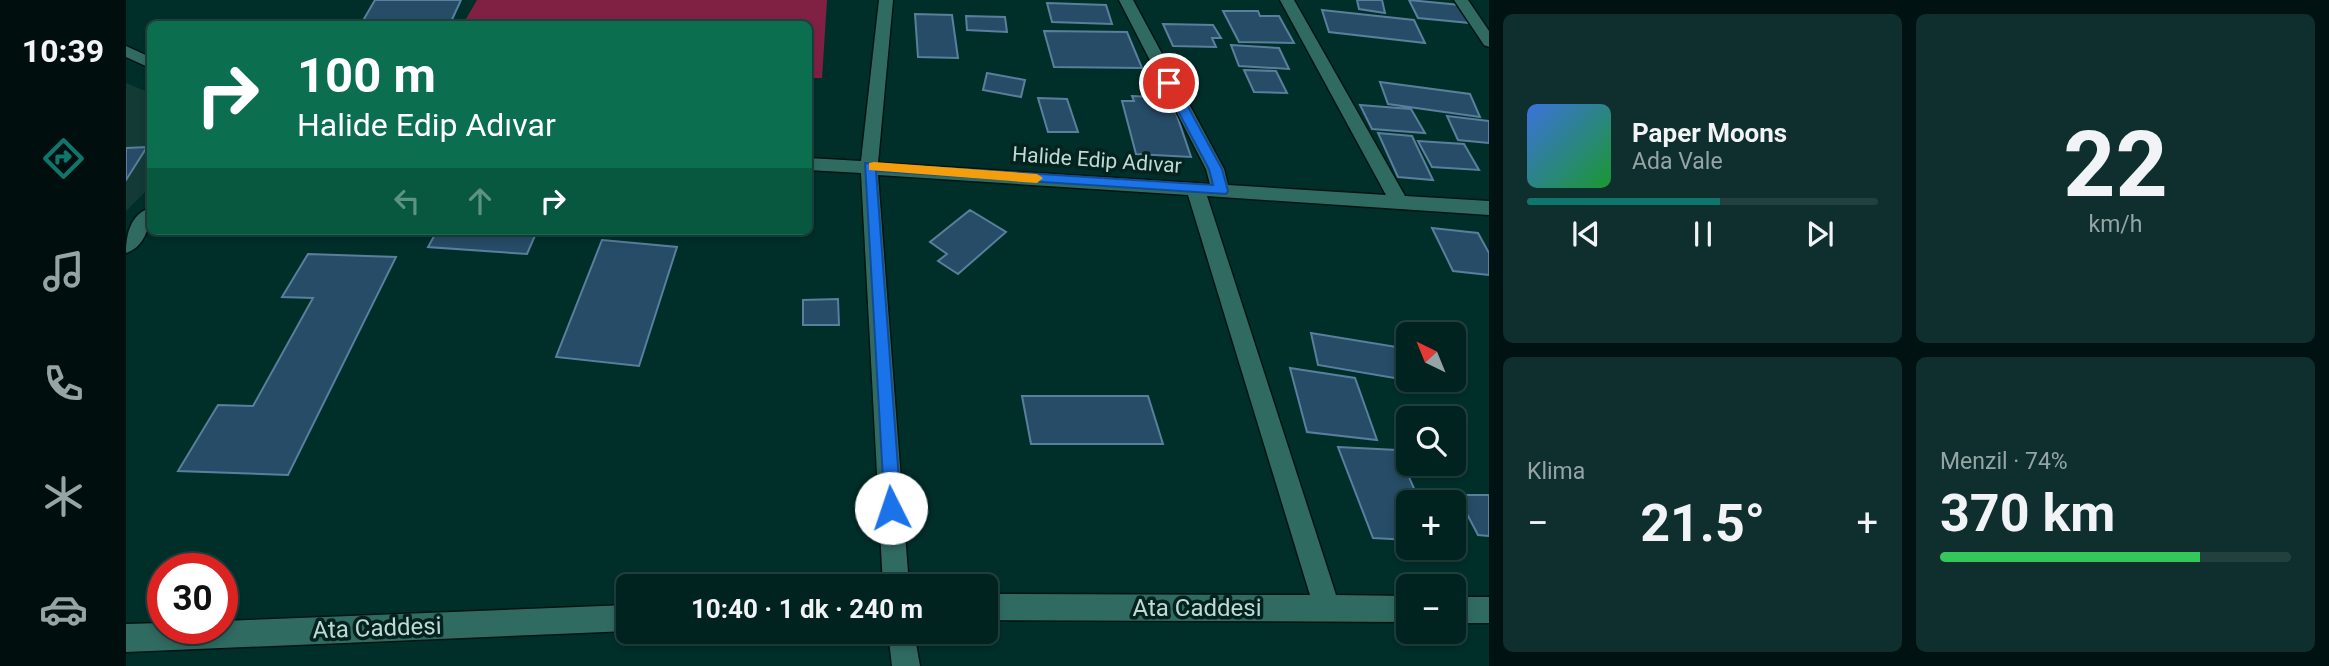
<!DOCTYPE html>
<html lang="tr">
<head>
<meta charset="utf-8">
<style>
  :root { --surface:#002320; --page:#0e2f2d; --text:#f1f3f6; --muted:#95a4a5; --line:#22403e; --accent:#0f766e }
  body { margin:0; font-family:Roboto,sans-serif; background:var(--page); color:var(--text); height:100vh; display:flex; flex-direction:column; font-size:26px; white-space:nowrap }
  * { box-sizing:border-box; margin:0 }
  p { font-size:23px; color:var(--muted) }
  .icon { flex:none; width:38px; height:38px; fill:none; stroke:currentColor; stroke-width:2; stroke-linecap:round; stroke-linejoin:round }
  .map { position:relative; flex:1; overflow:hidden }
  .panel { display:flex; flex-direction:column; gap:14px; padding:14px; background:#001312; width:840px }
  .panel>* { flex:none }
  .banner { position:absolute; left:21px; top:21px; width:665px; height:214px; border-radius:10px; box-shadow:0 4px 10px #0003,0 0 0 2px var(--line); background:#0b6e4f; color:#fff; overflow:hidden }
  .needle { width:46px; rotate:317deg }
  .controls { position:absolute; left:1270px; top:322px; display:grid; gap:14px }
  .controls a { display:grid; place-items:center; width:70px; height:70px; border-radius:10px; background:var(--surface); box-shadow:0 4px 10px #0003,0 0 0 2px var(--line); font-size:35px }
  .speed { position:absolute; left:21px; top:553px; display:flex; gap:14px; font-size:35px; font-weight:700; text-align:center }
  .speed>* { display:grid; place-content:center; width:91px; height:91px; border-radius:50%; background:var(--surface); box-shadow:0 4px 10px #0003,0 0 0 2px var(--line); line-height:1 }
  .speed .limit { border:10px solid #d22; background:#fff; color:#111 }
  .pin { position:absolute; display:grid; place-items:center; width:60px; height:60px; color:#fff; margin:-30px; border:4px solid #fff; border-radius:50%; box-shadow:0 2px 7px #0007 }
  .me { position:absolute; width:77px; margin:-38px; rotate:356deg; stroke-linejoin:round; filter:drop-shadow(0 0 5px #0008) }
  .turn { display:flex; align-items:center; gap:24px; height:147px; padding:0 35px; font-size:32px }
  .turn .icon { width:91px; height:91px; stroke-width:2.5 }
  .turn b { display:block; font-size:49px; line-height:60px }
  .lanes { display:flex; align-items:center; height:66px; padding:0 35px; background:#0003; justify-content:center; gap:35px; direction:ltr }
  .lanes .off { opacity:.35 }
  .big { font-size:52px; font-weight:700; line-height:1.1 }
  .panel .card { flex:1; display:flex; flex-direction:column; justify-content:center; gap:10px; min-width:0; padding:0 24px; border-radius:10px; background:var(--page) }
  .panel .dial { align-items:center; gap:0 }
  .dial b { font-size:91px; line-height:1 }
  .song { display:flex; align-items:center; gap:21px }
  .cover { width:84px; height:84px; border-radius:10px; background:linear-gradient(135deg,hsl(220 70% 55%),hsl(130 70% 35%)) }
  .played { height:7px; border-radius:4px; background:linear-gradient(90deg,var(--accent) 55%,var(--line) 55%) }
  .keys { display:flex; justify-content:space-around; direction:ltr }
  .heat { display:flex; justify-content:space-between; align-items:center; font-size:38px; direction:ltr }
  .charge { height:10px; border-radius:5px; background:linear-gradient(90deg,#34c759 74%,var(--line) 0) }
  .panel .tiles { flex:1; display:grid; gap:14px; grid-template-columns:repeat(2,1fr) }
  .trip { position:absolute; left:490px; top:574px; width:382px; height:70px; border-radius:10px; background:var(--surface); box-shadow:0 4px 10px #0003,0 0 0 2px var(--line); font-weight:700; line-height:70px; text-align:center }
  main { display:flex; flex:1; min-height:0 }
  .dock { display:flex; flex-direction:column; width:126px; justify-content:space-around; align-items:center; background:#000e0d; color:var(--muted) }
  .dock .icon { width:49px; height:49px }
  .dock .current { color:var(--accent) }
  .dock b { font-size:32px; color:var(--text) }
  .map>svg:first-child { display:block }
  .built { fill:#143a35 }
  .green { fill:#802143 }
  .building { fill:#274c67; stroke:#597f9d; stroke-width:2 }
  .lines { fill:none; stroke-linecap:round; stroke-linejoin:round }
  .minor-casing { stroke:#031411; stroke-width:3 }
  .minor { fill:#306b62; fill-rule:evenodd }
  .route { fill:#1a73e8; stroke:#114b97; stroke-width:2 }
  .slow { fill:#f59e0b }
  .labels { text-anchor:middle; stroke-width:7; stroke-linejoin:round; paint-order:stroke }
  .street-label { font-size:21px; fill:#bddad4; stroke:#04231f }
  .near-street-label { font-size:24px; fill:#bddad4; stroke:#04231f }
</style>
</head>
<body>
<main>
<nav class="dock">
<b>10:39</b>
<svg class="icon current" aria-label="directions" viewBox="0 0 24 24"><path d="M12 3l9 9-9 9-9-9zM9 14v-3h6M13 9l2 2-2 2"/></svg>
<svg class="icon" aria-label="music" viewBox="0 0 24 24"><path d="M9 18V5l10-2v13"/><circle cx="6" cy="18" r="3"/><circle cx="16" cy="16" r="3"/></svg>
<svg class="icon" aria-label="phone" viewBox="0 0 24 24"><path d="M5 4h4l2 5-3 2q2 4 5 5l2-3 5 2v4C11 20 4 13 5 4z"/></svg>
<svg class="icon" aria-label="climate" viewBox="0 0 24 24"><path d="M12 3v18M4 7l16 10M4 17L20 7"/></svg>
<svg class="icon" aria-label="car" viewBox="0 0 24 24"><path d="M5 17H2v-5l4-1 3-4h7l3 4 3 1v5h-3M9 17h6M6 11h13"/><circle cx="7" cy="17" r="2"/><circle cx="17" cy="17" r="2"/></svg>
</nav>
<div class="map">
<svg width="1363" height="666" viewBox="0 0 1363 666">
  <rect width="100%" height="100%" fill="#002f2a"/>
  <path class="built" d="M0,83L24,93V187L0,211Z"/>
  <path class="green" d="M351,0H701L696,78H683L682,24H337Z"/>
  <path class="building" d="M249,0H335L324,24H235Z
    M1231,0H1256L1259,13L1233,9Z
    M1283,0L1334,5L1344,23L1292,18Z
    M921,3L980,5L986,24L926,22Z
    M1196,10L1288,20L1299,43L1203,32Z
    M1097,11H1132L1134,16H1153L1168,43L1113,42Z
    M789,14L826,15L832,58L792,57Z
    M840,16L879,17L881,32L841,30Z
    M1037,24L1087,25L1095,38H1086L1090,47L1047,46Z
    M918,31L1001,32L1016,68L928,67Z
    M1105,45L1153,48L1163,69L1113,66Z
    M1118,70L1150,71L1161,93L1128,92Z
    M861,73L899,80L895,97L857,90Z
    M1254,82L1344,94L1354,117L1262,104Z
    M1006,96L1045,98L1065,157L1010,154L996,101H1008Z
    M912,98L941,99L952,132H922Z
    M1234,105L1285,109L1299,133L1246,129Z
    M1321,116L1363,121V143L1332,140Z
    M1252,133L1286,136L1307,180L1272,177Z
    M1292,141L1338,144L1353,170L1306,167Z
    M21,147L0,180V148Z
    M844,210L880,232L832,274L812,261L821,254L804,242Z
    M1306,228L1352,233L1363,253V275L1327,271Z
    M311,231H411L401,254L302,247Z
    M476,240L551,247L513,366L430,357Z
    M182,254L270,257L162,475L52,471L92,405L127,406L187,298L156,297Z
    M712,299L713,325H677V300Z
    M1185,333L1283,349V380L1292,382L1192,365Z
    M1164,368L1229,378L1251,440L1181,432Z
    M896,396H1022L1037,444H905Z
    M1212,447L1271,450L1294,502H1283V540L1247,538Z
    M1331,495H1363V536L1352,535Z"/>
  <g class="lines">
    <g class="minor-casing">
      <path id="minor" d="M753,0H767L752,163L1084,184L1080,169L993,0H1007L1098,169L1102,185L1260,195L1154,0H1168L1279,196L1363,201V215L1081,196L1210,595L1283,596V622L859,620V594L1184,595L1062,195L752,175L783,586H757L735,173L682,170V158L735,161Z
        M1328,0H1342L1363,31V47L1358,45Z
        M0,46L24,57V68L0,57Z
        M24,208C25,225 19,247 0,253C0,236 4,214 24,208Z
        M1328,597H1363V623H1328Z
        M502,605V631L0,652V624L37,623V628H96V621Z
        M762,632H788L794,666H766Z"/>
    </g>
    <use href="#minor" class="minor"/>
  </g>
  <path class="route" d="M1043,79L1049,83L1096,169L1102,191L1100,194L750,171L775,508L772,514L765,516L759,514L739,163L1087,185L1083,169L1037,83Z"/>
  <path class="slow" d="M748,162L911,174L917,178L911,183L743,170V163Z"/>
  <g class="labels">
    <g class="street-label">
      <text transform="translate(971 160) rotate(4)" y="7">Halide Edip Adıvar</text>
    </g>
    <g class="near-street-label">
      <text x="1071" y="616">Ata Caddesi</text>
      <text transform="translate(251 628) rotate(-2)" y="8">Ata Caddesi</text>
    </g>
  </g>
</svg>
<div class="controls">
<a><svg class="needle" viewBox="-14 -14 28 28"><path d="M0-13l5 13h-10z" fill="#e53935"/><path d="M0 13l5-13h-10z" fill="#95a4a5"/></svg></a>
<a><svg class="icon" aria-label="search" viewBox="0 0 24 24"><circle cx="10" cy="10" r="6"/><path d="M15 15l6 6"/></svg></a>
<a>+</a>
<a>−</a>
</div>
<div class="speed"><div class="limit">30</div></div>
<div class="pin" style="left:1043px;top:83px;background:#d93025"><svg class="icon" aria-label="arrive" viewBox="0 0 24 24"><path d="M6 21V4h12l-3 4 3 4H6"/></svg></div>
<svg class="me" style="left:765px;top:508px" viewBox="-20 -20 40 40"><circle r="19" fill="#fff"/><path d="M0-13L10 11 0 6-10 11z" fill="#1a73e8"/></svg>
<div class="trip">10:40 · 1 dk · 240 m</div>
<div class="banner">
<div class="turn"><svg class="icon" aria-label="right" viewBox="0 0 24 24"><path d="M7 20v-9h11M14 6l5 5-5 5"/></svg><div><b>100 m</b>Halide Edip Adıvar</div></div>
<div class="lanes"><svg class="icon off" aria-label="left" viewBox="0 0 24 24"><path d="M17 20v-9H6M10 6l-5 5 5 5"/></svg><svg class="icon off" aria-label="ahead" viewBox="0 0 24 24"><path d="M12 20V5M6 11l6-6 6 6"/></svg><svg class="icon" aria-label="right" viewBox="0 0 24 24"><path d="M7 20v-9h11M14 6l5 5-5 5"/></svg></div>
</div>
</div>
<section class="panel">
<div class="tiles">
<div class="card">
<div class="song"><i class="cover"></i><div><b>Paper Moons</b><p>Ada Vale</p></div></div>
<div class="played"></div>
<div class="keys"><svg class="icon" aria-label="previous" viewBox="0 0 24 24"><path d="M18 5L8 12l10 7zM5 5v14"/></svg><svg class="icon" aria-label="pause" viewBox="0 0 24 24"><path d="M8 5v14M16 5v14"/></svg><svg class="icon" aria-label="next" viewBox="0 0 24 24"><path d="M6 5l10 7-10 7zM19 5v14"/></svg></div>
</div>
<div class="card dial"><b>22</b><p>km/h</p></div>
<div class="card"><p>Klima</p>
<div class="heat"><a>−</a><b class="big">21.5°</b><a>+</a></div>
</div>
<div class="card"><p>Menzil · 74%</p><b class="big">370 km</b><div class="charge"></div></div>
</div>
</section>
</main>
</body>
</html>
